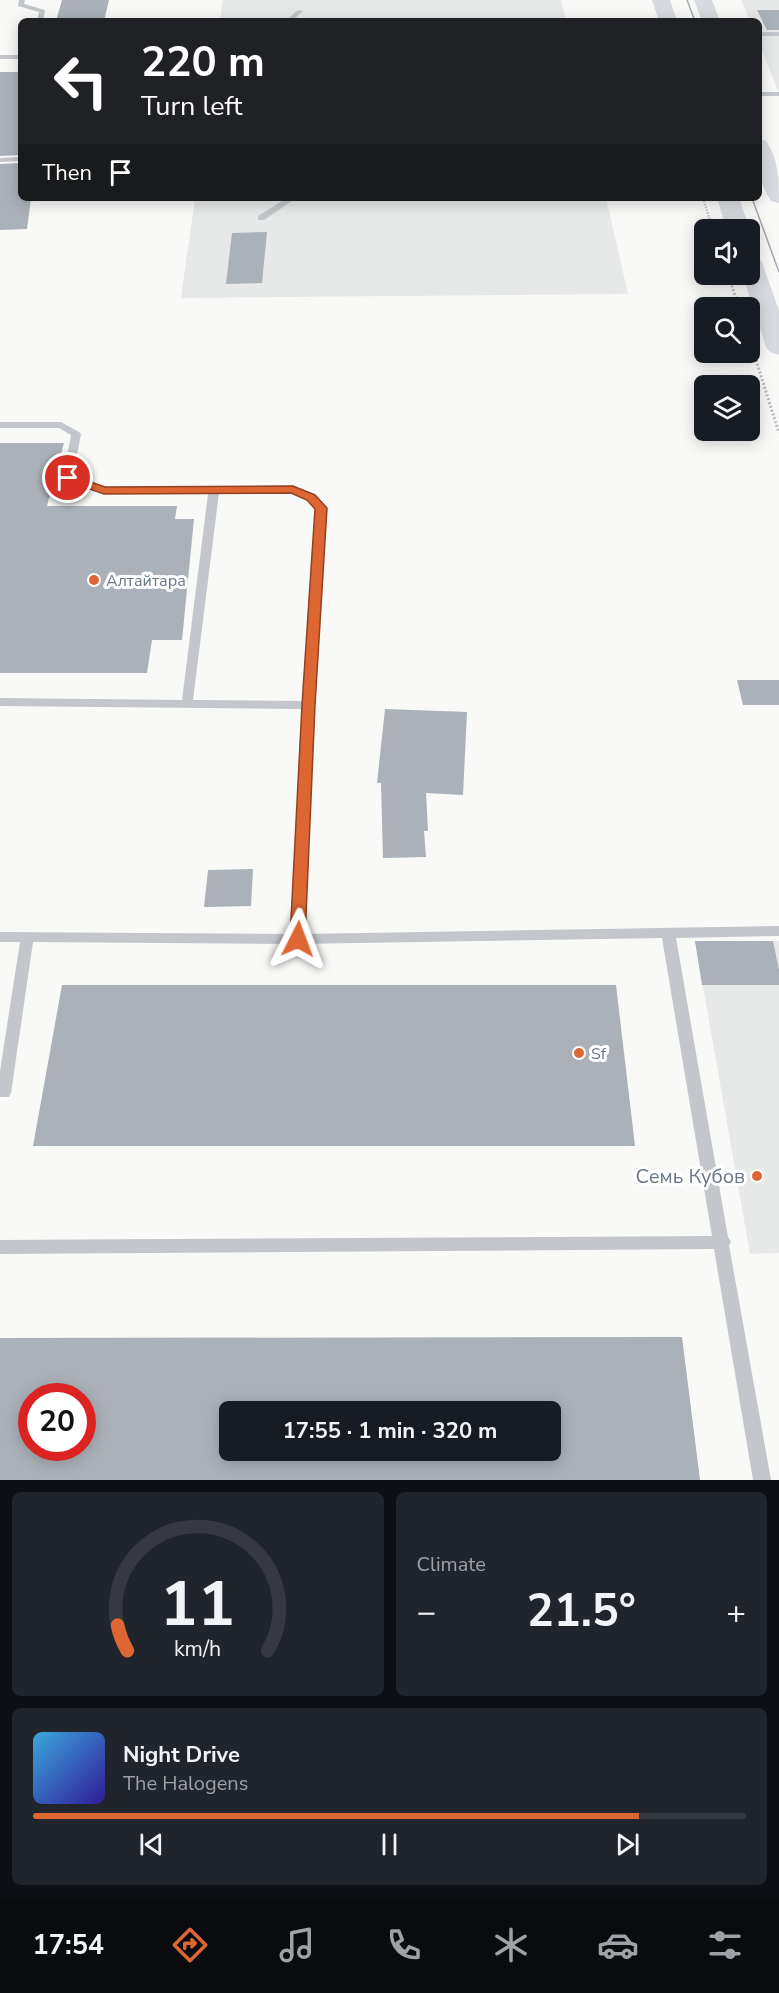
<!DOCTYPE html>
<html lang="en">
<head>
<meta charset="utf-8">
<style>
  :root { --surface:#171b24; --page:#20242c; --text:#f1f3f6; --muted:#9ea1a6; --line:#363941; --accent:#de6633 }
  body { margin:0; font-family:"Nunito Sans",sans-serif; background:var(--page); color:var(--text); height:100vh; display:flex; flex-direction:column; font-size:22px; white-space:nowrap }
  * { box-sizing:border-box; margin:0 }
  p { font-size:20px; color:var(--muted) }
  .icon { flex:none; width:33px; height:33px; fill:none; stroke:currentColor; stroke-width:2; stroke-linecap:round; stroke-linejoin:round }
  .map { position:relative; height:1480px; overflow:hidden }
  .drawer { display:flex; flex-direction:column; gap:12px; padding:12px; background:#0d0f14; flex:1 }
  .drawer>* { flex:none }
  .banner { position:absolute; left:18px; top:18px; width:744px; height:183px; border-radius:9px; box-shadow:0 3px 15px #0003; background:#202124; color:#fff; overflow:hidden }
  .controls { position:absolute; left:694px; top:219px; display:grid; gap:12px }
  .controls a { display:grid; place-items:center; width:66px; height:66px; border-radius:9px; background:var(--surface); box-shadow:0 3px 15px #0003; font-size:30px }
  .speed { position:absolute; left:18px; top:1383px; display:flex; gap:12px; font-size:30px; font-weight:700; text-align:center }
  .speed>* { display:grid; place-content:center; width:78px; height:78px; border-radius:50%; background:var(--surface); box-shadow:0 3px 15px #0003; line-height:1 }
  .speed .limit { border:9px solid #d22; background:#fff; color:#111 }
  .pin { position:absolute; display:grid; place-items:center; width:51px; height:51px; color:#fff; margin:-26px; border:3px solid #fff; border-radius:50%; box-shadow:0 2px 6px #0007 }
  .me { position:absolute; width:66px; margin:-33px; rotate:3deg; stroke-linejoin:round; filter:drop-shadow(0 0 4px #0008) }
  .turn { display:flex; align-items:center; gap:21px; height:126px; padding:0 24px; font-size:27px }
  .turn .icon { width:78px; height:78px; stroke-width:2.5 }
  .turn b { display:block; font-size:42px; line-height:51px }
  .then { display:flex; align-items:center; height:57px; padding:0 24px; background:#0003; gap:12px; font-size:22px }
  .big { font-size:45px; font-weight:700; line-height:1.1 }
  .drawer .widget { flex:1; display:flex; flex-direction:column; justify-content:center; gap:9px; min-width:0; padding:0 21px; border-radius:9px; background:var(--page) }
  .drawer .dial { align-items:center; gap:0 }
  .dial svg { height:156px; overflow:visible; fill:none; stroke:var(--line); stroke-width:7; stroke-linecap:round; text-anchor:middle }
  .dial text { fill:var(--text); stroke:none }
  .song { display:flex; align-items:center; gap:18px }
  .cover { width:72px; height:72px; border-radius:9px; background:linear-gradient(135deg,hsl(200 70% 55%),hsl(250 70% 35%)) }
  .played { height:6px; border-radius:3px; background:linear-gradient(90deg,var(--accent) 85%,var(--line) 85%) }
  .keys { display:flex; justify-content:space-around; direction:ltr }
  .heat { display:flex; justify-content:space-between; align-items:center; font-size:33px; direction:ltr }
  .drawer .tiles { flex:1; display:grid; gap:12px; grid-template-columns:1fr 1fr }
  .widget:last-child { grid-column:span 2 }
  .trip { position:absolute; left:219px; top:1401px; width:342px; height:60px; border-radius:9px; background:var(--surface); box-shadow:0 3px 15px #0003; font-weight:700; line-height:60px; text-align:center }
  .dock { display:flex; height:96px; justify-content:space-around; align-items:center; background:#090b0e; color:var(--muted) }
  .dock .icon { width:42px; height:42px }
  .dock .current { color:var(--accent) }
  .dock b { font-size:27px; color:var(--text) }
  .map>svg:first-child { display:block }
  .built { fill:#e7e8e8 }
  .building { fill:#aab1b8; fill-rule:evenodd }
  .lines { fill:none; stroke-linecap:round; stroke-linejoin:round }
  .path-far1 { stroke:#bbbec1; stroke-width:2; stroke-dasharray:1.5 1.5; stroke-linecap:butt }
  .path { stroke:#bbbec1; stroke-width:3; stroke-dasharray:2 2; stroke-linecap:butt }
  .lane { fill:#c3c6ca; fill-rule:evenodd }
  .secondary { fill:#d7dbdf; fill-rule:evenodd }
  .tram { stroke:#a2a8ae; stroke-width:1.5 }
  .route { fill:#de6633; stroke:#904221; stroke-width:1.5 }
  .poi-dot { fill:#de6633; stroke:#fff; stroke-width:2 }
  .labels { text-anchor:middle; stroke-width:6; stroke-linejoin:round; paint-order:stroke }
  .poi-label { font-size:16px; fill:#6a7887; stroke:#fff; text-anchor:start }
  .near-poi-label { font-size:20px; fill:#6a7887; stroke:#fff; text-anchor:end }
</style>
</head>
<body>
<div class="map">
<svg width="779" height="1480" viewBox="0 0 779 1480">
  <rect width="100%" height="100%" fill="#f9f9f7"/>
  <path class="built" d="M223,0H561L566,21H220Z
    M741,0H779V93L759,44V21H750Z
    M195,198H606L628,294L181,298Z
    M695,941H779V1253L750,1254Z"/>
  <path class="building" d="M62,0H109L104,21H56Z
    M757,10H779V30H767Z
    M0,72H21V155L0,156Z
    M21,163V198H31L27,229L0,230V164Z
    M267,232L262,283L226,284L232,233Z
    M0,443H64L47,506H177L175,519H194L182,640H152L147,673H0Z
    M737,680H779V705H743Z
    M385,709L467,712L463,795L426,793L428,831H424L426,857L383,858L381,783H377Z
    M253,869L251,906L204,907L208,870Z
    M695,941H773L779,970V985H702Z
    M62,985H616L635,1146H33Z
    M682,1337L700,1480H0V1338ZM32,1396H82V1448H32ZM230,1412H550V1450H230Z"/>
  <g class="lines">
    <path class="path-far1" d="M703,198L713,230"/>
    <path class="path" d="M728,274L739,308
      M750,341L779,433"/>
    <path class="lane" d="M19,0H25L24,4L45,10L43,21H37L39,12L18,6Z
      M298,10L303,11L292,21H285Z
      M759,32H779V36H759Z
      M0,55H21V59H0Z
      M759,92H779V96H759Z
      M21,157V161L0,162V158Z
      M287,198H296L264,220H258V216Z
      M0,422H61L79,432L81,434L73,476L105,488L293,487L315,495L326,508L314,705L305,934L779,926V936L676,938L728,1237L731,1242L729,1245L771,1480H753L714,1249L0,1254V1240L712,1236L662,938L298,944L33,942L11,1093L9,1097H0V1071L20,942H0V932L292,934L302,709L0,706V698L182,700L208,494H104L63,478L71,435L59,428H0ZM219,493H292L307,499L316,508L302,701L193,700Z"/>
    <path class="secondary" d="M652,0H670L677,21H659Z
      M694,0H712L720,21H702Z
      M759,139L766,141C779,160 779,180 779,203L771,201C758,182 759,161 759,139Z
      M717,198H739L750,230V231L727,230Z
      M750,255L758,257L762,262L779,311V355L770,352L766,347L742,274H750Z"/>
    <path class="tram" d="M687,0L695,21
      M752,198L779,272"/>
  </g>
  <path class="route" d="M68,474L105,487L293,486L315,495L327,508L315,705L305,939L303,943H292L290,939L302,705L315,509L307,500L291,493L104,494L64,480V475Z"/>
  <g class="poi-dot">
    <circle cx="94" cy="580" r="6"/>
    <circle cx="579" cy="1053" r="6"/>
    <circle cx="757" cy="1176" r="6"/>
  </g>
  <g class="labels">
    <g class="poi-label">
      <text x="106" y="586">Алтайтара</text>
      <text x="591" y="1059">Sf</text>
    </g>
    <g class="near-poi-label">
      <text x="745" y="1183">Семь Кубов</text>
    </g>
  </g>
</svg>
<div class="controls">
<a><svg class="icon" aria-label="sound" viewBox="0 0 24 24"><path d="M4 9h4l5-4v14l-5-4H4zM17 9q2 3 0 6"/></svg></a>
<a><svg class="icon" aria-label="search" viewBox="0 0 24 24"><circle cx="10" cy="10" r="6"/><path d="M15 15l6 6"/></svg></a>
<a><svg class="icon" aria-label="layers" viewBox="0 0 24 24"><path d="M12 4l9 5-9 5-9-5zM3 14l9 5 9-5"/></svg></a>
</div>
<div class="speed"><div class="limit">20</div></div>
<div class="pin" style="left:68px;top:478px;background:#d93025"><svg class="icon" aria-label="arrive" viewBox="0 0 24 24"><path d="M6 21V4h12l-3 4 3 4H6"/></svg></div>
<svg class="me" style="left:298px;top:939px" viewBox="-20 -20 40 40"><path d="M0-17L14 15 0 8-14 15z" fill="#de6633" stroke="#fff" stroke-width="4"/></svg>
<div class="trip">17:55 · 1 min · 320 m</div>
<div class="banner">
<div class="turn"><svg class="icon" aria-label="left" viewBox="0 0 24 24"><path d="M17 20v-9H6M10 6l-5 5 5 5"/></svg><div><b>220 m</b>Turn left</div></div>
<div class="then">Then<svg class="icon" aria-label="arrive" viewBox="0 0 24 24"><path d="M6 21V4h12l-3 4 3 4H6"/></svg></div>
</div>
</div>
<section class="drawer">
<div class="tiles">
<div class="widget dial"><svg viewBox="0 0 100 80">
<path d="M14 69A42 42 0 1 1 86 69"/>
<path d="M14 69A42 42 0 0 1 9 56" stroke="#de6633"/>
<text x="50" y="56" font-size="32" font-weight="700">11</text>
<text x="50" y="72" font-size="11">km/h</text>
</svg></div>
<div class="widget"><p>Climate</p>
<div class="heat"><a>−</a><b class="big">21.5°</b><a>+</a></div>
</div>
<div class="widget">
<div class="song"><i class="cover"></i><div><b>Night Drive</b><p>The Halogens</p></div></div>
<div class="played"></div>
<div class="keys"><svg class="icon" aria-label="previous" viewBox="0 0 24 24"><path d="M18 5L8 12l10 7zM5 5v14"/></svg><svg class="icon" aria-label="pause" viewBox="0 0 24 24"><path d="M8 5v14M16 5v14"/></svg><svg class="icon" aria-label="next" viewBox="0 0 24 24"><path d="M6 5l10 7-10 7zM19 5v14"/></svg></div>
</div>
</div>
</section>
<nav class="dock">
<b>17:54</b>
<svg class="icon current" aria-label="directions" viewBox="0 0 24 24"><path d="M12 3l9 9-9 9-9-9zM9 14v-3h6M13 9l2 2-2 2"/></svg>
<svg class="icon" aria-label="music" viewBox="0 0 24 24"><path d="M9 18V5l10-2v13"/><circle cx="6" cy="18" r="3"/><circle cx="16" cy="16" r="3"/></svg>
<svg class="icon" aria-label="phone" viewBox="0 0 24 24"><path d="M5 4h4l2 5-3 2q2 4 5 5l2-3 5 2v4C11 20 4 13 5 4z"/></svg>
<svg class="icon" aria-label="climate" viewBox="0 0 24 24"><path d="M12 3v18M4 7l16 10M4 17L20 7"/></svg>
<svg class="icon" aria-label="car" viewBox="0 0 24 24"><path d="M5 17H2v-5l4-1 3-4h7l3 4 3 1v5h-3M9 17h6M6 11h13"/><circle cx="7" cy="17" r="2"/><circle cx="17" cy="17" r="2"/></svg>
<svg class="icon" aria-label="filters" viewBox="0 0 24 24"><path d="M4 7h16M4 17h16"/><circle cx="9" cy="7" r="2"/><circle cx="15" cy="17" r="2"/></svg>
</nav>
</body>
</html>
